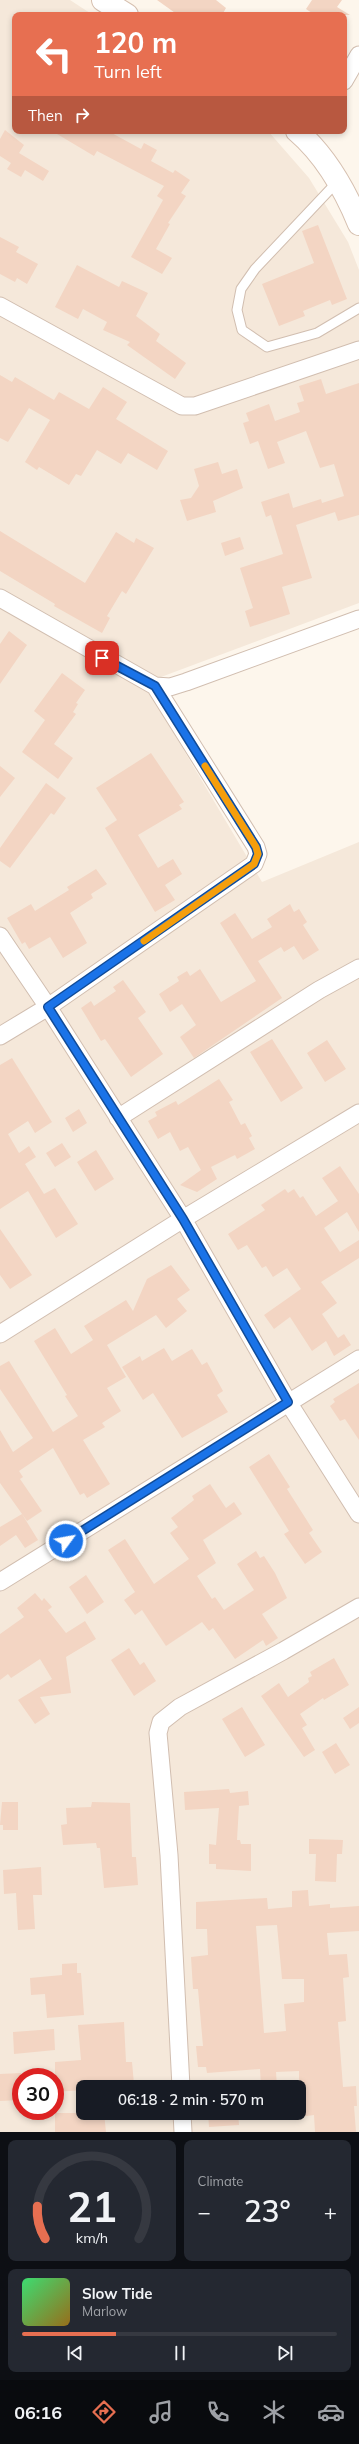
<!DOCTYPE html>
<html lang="en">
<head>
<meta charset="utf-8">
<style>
  :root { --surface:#171b24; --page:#242831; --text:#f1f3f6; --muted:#9ea1a6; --line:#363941; --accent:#e76f51 }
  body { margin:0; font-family:Mulish,sans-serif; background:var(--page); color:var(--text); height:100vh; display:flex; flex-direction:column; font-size:15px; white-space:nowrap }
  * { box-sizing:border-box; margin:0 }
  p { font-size:13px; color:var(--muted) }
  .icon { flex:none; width:22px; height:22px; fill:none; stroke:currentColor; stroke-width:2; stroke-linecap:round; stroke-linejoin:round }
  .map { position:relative; height:2132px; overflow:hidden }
  .sheet { display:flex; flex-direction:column; gap:8px; padding:8px; background:#0d0f14; flex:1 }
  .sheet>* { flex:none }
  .banner { position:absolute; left:12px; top:12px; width:335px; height:122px; border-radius:8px; box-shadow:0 2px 6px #0003; background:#e76f51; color:#fff; overflow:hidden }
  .speed { position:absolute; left:12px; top:2068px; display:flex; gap:8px; font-size:20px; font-weight:700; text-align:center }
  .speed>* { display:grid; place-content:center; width:52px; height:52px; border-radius:50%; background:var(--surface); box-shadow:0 2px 6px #0003; line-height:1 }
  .speed .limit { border:6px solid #d22; background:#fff; color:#111 }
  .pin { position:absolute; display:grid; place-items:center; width:34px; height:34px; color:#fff; margin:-17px; border-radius:8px; box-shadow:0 2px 6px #0006 }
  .me { position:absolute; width:44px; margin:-22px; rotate:58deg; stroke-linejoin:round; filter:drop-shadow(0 0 3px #0008) }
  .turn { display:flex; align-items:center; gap:14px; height:84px; padding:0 16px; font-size:18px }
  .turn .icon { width:52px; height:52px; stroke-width:2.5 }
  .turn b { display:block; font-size:28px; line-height:34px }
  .then { display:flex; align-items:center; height:38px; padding:0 16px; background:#0003; gap:8px; font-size:15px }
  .big { font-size:30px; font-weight:600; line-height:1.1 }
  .sheet .tile { flex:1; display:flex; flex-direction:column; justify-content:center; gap:6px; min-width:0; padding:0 14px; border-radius:8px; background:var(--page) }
  .sheet .dial { align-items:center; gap:0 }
  .dial svg { height:104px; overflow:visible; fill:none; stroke:var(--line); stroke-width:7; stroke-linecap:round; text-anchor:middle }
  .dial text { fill:var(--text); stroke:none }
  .song { display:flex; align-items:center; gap:12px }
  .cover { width:48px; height:48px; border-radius:6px; background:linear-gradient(135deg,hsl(140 70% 55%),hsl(40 70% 35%)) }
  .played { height:4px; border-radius:2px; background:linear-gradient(90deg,var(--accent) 30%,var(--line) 30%) }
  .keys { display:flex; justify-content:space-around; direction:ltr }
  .heat { display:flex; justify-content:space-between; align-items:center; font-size:22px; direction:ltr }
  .sheet .tiles { flex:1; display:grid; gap:8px; grid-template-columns:1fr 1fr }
  .tile:last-child { grid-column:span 2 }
  .trip { position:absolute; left:76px; top:2080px; width:230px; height:40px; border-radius:8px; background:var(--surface); box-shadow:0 2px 6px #0003; font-weight:600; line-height:40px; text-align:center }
  .tab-bar { display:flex; height:64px; justify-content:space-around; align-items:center; background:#090b0e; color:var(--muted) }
  .tab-bar .icon { width:28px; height:28px }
  .tab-bar .current { color:var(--accent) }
  .tab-bar b { font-size:18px; color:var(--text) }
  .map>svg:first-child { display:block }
  .residential { fill:#f5e8da; fill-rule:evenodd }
  .building { fill:#f3d5c3; fill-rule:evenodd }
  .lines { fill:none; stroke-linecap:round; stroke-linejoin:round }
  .lane-casing { stroke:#d1beb0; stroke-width:11 }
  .street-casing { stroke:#d1beb0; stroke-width:19 }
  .secondary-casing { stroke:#d6c0b0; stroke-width:24 }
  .lane { stroke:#fff; stroke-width:9 }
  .street { stroke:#fff; stroke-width:17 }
  .secondary { stroke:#fff; stroke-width:22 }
  .route-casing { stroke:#114b97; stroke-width:10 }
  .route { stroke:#1a73e8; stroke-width:7 }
  .slow { stroke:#f59e0b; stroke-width:7 }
</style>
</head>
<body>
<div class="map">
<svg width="359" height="2132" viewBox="0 0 359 2132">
  <rect width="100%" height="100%" fill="#fdf6ec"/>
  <path class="residential" d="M0,0H70L93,15H15V131H268L309,178L348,242L359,270V603L161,677L154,700L262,882L359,842V2132H0ZM21,2077H55V2111H21ZM83,2087H299V2113H83Z"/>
  <path class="building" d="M157,0H216L226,8L222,15H178Z
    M312,0H342L337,7L350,15H315L306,9Z
    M5,130L24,145L19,153L49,171L43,181L25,170L21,177L7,169L11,163L0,156V139Z
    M52,131H108L141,149L144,143L157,150L151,161L173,173L175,170L190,180L181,193L186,196L168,223L170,224L156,249L172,258L162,274L131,257L163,200L157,196L164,186L97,151L94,156Z
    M318,225L347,299L332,305L330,300L303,311L305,316L279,326L262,284L314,263L302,231Z
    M0,237L19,247L16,252L38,264L27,284L17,278L15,282L0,274Z
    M77,265L119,287L122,281L148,293L136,316L160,334L156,341L186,363L175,379L127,345L130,342L103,330L107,322L83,309L78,319L55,307Z
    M0,375L12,382L15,377L54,400L59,392L89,409L103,387L127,402L116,419L168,451L157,470L128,453L121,464L97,450L81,476L76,474L69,485L39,467L37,470L25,462L50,420L29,408L8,442L0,438Z
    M321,379L326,394L359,383V515L338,521L335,512L296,525L312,578L282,587L290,614L250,627L245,611L253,608L240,568L283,554L271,515L266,517L261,502L289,493L293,508L321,499L322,503L344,496L334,464L320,468L306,431L277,442L285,463L268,469L258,441L250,444L243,423L249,421L246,413L269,404L275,421L300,412L297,403L304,401L299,386Z
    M218,462L222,474L237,469L243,488L213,501L216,512L187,521L180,500L191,498L199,486L194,469Z
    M0,531L85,583L116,532L134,543L136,538L154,548L126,594L122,591L107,616L110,618L102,633L54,606L55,604L0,571Z
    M240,537L244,549L225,556L221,543Z
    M9,631L27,645L0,684V644Z
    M62,673L85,690L76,703L78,704L73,712L76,714L54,744L73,758L58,779L22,752L45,720L34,711Z
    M151,753L184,802L179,805L182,809L138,835L158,868L173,859L182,874L165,885L175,900L155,912L105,828L117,820L96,788Z
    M0,766L15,778L0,797Z
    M46,783L66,798L54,815L51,813L10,868L0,861V848Z
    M96,869L107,884L91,894L93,898L70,913L87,943L63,958L50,937L29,949L25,942L22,944L7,918L31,904L35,911L69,890L67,887Z
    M290,904L294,912L299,909L307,922L303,925L319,950L303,960L294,946L284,952L281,947L258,961L282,998L194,1058L180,1037L196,1025L182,1004L170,1012L159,994L179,981L177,977L187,971L190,976L200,969L221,1002L256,981L220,923L235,913L252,939L272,927L267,919Z
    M123,980L146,1012L138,1018L163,1054L131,1077L105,1039L101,1041L81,1008L91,1001L94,1006L116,991L113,987Z
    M272,1039L303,1088L281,1102L250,1052Z
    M327,1040L346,1069L325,1082L307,1053Z
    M12,1058L52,1122L35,1133L28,1121L8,1134L19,1153L29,1146L36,1157L25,1164L44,1194L55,1188L78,1224L56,1238L28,1191L0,1209V1065Z
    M219,1079L233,1100L229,1102L241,1125L245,1123L252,1136L249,1138L255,1149L237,1159L235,1155L211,1167L217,1179L197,1192L180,1185L201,1170L188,1147L180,1151L170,1132L158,1139L148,1121L157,1116L155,1112L176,1101L178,1105Z
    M79,1109L87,1123L73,1132L65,1118Z
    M62,1143L71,1157L55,1167L46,1153Z
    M96,1150L114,1179L95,1191L77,1162Z
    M340,1166L359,1194V1232L347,1212L324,1228L340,1252L359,1240V1258L321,1282L337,1303L322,1314L338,1338L344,1334L351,1345L334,1356L326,1341L312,1351L290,1317L274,1329L264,1315L301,1289L287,1268L273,1277L266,1266L262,1268L247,1245L238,1250L228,1234L265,1210L261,1205L285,1189L288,1193L294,1189L300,1198L303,1196L316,1216L338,1201L322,1178Z
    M0,1229L32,1275L10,1289L0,1275Z
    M171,1265L190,1290L177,1299L187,1311L166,1328L156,1315L107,1345L126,1377L107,1388L121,1411L102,1423L105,1427L83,1440L110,1484L87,1498L84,1493L80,1495L53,1448L19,1471L23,1477L20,1479L42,1511L27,1521L0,1483V1430L13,1452L33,1438L0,1389V1366L9,1361L53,1432L78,1416L65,1396L67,1395L34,1341L55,1328L71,1354L93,1340L84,1326L126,1300L133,1311L147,1279Z
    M164,1348L172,1361L192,1349L202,1365L207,1362L223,1391L217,1395L228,1412L182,1438L153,1393L143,1400L122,1367L140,1356L142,1361Z
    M359,1383V1440L345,1419L340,1421L330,1406L335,1402L333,1399Z
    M269,1454L290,1487L287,1489L313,1530L309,1533L322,1552L305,1564L284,1534L289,1531L249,1467Z
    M210,1484L226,1508L234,1502L242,1514L203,1540L216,1563L197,1576L212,1599L215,1597L224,1610L254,1590L237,1564L256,1551L260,1558L264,1556L275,1573L287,1598L262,1614L278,1638L266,1646L263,1640L235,1659L213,1628L209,1631L202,1622L166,1646L142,1610L135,1615L124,1600L135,1592L108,1550L125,1539L154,1584L189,1559L170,1533L178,1527L171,1518L194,1500L192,1496Z
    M22,1514L38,1540L25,1548L16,1535L0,1546V1527Z
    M86,1575L104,1602L87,1614L69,1587Z
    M35,1593L42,1601L44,1598L52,1607L48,1610L66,1633L85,1621L96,1639L66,1657L71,1693L40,1697L50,1714L35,1724L18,1700L52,1679L40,1659L11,1678L8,1674L0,1680V1634L24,1617L17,1608Z
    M129,1648L140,1665L144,1662L156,1681L134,1696L111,1660Z
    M334,1658L349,1685L324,1700L323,1698L300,1714L307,1725L302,1728L315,1750L304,1757L261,1696L279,1683L288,1697L309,1682L308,1678L312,1676L310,1672Z
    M242,1707L265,1745L245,1757L222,1719Z
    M359,1707V1723L350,1729L343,1718Z
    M336,1743L350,1765L335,1774L322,1752Z
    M229,1789L230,1793L248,1791L249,1805L239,1806L237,1840H240L241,1844H251V1871L216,1869V1864H209V1844L216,1845L219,1808L185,1810L184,1792Z
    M2,1802H18V1830H3V1825H0Z
    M92,1802L130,1803L132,1857H136L138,1885L104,1888L100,1848H97L96,1843L63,1845L61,1825L67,1824L66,1808L91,1807Z
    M309,1839L343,1840L342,1854H337L336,1882L315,1881L316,1854H309Z
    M41,1867L42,1895H33L35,1929L18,1930L16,1893L4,1894L3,1870Z
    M308,1890L309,1906L330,1904V1908L359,1906V1931L327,1933L329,1955L347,1954L349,1977L343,1978L346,2021L338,2022L343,2087L356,2086L357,2106H354L356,2132H315L314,2115L299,2117V2071L276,2072L277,2087H261L260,2069L207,2073L206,2067H198L196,2046H203L198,1989H193L191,1957L208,1955L207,1929H196V1902L267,1898L268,1909L292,1907V1891ZM277,1925L282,1979H304V2002L284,2004L286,2031L264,2033L256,1926Z
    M77,1963V1973H81L84,2015L47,2018L45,1994L31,1995L30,1978L62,1975V1964Z
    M124,2022L126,2062H132L134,2084L123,2085V2087H83V2090L55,2092V2062L81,2060L78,2025Z
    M54,2029L55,2050L14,2054L13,2032Z
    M21,2073V2100L0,2101V2074Z
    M55,2113H104L106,2132H55Z
    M208,2113H238L239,2125L209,2127Z"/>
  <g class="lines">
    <g class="lane-casing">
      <path id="lane" d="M338,181L255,269L241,289L237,310L242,330L267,347L317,333L359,308"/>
    </g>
    <g class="street-casing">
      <path id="street" d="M344,81L359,55
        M0,306L182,406H195L359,350
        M0,598L155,686L170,687L186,682L359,619
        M0,936L48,1007L183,1219L288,1402L359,1514
        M0,1036L48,1007L254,864L258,854L256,847L155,686
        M118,1118L319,990L359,968
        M0,1334L183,1219L359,1113
        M0,1582L359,1359
        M181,2087L169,1855L158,1733L161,1722L180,1707L283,1651L359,1607
        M182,2113L183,2132"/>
    </g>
    <g class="secondary-casing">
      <path id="secondary" d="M103,0L127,15
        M297,131C325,155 345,190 359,224"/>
    </g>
    <use href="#lane" class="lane"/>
    <use href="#street" class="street"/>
    <use href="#secondary" class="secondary"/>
  </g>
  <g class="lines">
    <g class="route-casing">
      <path id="route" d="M66,1541L288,1402L183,1219L48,1007L254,864L258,854L256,847L155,686L102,658"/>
    </g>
    <use href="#route" class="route"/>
    <path class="slow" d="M144,941L254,864L258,854L256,847L205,766"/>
  </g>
</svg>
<div class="speed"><div class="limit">30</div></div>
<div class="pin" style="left:102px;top:658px;background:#d93025"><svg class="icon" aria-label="arrive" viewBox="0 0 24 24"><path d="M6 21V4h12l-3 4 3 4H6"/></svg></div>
<svg class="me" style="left:66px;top:1541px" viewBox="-20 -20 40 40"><circle r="17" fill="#1a73e8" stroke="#fff" stroke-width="3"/><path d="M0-11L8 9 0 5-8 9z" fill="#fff"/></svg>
<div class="trip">06:18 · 2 min · 570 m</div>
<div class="banner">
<div class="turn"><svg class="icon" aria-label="left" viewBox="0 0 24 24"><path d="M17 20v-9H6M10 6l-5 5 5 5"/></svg><div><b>120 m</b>Turn left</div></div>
<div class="then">Then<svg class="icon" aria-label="right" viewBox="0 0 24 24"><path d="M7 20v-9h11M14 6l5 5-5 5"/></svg></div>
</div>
</div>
<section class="sheet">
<div class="tiles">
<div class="tile dial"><svg viewBox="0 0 100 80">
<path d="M14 69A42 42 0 1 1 86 69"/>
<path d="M14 69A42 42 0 0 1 8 44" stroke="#e76f51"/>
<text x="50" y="56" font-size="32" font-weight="700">21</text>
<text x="50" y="72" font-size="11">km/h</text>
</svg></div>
<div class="tile"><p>Climate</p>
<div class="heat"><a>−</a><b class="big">23°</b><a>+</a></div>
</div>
<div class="tile">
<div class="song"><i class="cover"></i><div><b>Slow Tide</b><p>Marlow</p></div></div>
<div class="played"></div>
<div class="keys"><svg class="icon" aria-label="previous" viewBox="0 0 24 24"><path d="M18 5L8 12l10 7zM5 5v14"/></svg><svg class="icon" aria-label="pause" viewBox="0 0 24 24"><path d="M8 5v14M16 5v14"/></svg><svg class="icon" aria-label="next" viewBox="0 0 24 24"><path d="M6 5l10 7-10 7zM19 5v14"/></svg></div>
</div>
</div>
</section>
<nav class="tab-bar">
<b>06:16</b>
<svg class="icon current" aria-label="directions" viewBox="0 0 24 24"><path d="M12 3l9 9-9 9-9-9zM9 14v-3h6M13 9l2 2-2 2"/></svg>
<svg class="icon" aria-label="music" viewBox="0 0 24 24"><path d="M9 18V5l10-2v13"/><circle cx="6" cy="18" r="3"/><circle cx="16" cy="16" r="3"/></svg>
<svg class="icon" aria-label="phone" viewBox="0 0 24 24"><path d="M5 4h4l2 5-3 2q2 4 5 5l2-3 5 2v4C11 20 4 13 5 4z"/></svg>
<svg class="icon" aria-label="climate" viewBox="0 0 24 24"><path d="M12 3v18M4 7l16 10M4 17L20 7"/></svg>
<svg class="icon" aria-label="car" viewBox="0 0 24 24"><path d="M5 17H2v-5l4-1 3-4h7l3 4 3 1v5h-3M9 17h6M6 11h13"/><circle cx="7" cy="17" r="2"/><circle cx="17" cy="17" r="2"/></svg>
</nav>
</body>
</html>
